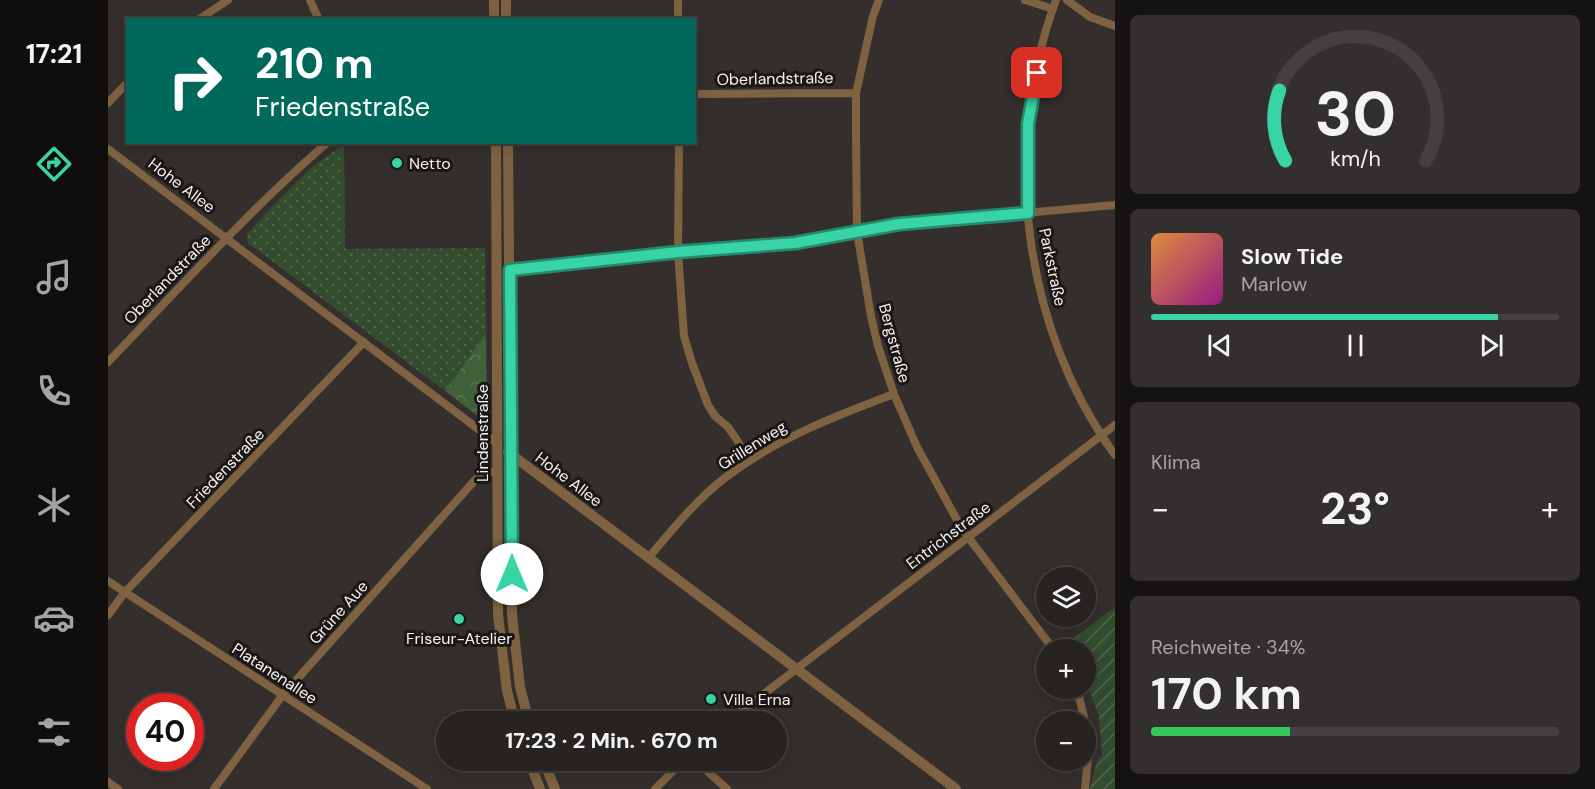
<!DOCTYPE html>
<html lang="de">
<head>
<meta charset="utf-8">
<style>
  :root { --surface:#272321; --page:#332f2e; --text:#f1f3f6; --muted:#a4a4a5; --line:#43403f; --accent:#38d4a6 }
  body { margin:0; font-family:"DM Sans",sans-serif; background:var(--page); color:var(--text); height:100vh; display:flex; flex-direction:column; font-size:22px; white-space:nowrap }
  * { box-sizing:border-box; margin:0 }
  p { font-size:20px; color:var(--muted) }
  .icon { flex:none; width:33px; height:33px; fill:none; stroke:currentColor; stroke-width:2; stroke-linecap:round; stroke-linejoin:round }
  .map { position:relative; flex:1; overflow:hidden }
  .side { display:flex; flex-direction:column; gap:15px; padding:15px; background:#151312; width:480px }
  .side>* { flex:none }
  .hud { position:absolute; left:18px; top:18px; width:570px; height:126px; border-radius:0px; box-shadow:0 3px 15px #0003,0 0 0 2px var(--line); background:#00695c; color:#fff; overflow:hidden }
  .controls { position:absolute; left:928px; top:567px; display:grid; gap:12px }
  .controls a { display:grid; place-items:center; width:60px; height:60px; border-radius:50%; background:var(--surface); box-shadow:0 3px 15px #0003,0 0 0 2px var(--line); font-size:30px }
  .speed { position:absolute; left:18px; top:693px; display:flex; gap:12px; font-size:30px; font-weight:700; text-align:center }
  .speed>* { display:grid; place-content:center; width:78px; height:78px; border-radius:50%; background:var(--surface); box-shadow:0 3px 15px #0003,0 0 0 2px var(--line); line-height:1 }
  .speed .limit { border:9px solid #d22; background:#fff; color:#111 }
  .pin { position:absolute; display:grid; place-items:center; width:51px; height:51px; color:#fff; margin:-26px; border-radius:12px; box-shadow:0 3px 9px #0006 }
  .me { position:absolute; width:66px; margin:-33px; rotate:0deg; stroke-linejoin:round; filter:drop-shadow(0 0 4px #0008) }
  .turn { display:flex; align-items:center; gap:21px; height:126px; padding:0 30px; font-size:27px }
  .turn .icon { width:78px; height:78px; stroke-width:2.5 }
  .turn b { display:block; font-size:42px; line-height:51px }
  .big { font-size:45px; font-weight:700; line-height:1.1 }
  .side .card { flex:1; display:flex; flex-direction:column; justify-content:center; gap:9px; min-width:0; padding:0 21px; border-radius:9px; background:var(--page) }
  .side .dial { align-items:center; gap:0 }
  .dial svg { height:156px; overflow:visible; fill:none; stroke:var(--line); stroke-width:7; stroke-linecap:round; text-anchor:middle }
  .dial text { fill:var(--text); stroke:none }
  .song { display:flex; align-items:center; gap:18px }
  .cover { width:72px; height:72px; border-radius:9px; background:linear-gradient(135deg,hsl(30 70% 55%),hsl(310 70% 35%)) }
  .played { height:6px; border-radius:3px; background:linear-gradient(90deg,var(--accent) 85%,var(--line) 85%) }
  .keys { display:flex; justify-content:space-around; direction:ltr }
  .heat { display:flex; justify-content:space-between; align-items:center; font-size:33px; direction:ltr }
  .charge { height:9px; border-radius:4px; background:linear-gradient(90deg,#34c759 34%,var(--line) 0) }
  .trip { position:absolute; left:328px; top:711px; width:351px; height:60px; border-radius:30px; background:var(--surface); box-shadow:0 3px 15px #0003,0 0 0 2px var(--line); font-weight:700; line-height:60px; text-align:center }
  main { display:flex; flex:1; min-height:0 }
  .tabs { display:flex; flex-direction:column; width:108px; justify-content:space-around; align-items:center; background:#100e0d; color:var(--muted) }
  .tabs .icon { width:42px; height:42px }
  .tabs .on { color:var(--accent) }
  .tabs b { font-size:27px; color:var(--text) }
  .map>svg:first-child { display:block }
  .grass { fill:url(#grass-dots) }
  .forest { fill:url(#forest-crowns) }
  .garden { fill:url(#garden-furrows) }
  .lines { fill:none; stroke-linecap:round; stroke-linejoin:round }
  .minor { stroke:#7f6242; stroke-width:8 }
  .tertiary { stroke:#7f6242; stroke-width:10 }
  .route-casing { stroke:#248a6c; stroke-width:15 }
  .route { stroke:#38d4a6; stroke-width:10 }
  .poi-dot { fill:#38d4a6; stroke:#1a1716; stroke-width:2 }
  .labels { text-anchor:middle; stroke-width:6; stroke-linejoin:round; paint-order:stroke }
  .street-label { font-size:16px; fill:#f4f1ef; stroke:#1a1716 }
  .poi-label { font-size:16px; fill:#f4f1ef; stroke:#1a1716; text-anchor:start }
</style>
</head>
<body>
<main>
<nav class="tabs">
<b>17:21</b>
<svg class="icon on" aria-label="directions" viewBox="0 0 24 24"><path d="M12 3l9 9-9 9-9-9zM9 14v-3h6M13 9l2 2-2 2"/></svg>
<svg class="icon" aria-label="music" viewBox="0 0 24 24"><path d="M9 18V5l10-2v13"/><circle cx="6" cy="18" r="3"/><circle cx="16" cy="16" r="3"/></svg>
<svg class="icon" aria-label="phone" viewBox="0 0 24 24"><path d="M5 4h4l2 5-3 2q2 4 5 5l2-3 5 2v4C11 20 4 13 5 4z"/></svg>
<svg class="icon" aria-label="climate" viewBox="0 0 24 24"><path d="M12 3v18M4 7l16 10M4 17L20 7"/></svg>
<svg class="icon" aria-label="car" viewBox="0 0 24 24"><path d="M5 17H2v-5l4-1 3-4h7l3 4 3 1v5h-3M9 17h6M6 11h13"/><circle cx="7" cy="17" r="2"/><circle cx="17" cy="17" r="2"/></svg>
<svg class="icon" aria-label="filters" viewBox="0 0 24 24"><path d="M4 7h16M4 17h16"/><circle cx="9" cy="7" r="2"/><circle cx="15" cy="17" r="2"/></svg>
</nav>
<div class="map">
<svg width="1007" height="789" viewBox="0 0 1007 789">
  <defs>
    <pattern id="grass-dots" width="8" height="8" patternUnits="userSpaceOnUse" patternTransform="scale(1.5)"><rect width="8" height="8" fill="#334c2e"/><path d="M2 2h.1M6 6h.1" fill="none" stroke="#51664d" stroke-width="1.8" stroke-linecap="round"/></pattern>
    <pattern id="forest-crowns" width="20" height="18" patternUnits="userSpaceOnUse" patternTransform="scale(1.5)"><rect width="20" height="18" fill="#406039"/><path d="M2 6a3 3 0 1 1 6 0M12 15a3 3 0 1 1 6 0" fill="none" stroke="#5c7756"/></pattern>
    <pattern id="garden-furrows" width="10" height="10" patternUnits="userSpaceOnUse" patternTransform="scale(1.5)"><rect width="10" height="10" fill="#334c2e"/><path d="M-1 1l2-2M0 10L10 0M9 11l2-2" fill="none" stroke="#51664d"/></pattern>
  </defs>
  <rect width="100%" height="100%" fill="#342f2c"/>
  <path class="grass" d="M236,145L237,249L377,248L378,333L337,391L140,243L139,234C169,202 198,167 236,145Z"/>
  <path class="forest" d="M378,333L379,419L375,420L337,391Z"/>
  <path class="garden" d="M1007,607V789H982L989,760L994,756L991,716L978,682V650L959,649L957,645Z"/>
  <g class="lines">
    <path class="minor" d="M202,0L211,20
      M570,0V20
      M771,0L765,16L748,93V133L749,232L763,316L770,346L786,394L809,447L854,529L946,650
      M917,0L945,9
      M948,0C893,148 914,327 1007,455
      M959,0L982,17L1007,26
      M90,20L120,0
      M586,94L748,93
      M0,103L20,82
      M571,142L570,252L576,336L584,363L600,405L607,416L620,427L629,440L641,461
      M0,149L390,444
      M402,270L570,252L687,242L802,223L1007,205
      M0,362C72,288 141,210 220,142
      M541,557C565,529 588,500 618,477C668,439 727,416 786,394
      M0,581L319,789
      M0,615L17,592L256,342
      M969,688L977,722
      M619,722L1007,425
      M587,760L619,789
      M0,782L10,789
      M106,789L174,696L368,479L377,473L389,471
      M547,789L576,760
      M977,789L980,759L978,724"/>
    <path class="tertiary" d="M386,0V20
      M398,0V20
      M388,142L390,615L399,691L407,722
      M400,142L404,615L412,687L421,722
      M400,452L848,789
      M421,760L432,789
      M435,760L447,789"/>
  </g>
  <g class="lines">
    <g class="route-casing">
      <path id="route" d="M404,574L402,270L570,252L687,243L791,224L920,213V124L929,73"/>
    </g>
    <use href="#route" class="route"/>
  </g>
  <g class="poi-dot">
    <circle cx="289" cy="163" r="6"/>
    <circle cx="351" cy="619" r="6"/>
    <circle cx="603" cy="699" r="6"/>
  </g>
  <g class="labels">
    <g class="street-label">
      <text transform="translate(667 78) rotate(-1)" y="6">Oberlandstraße</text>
      <text transform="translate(74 185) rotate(37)" y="6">Hohe Allee</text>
      <text transform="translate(945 267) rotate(78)" y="6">Parkstraße</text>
      <text transform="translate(59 279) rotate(-46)" y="6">Oberlandstraße</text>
      <text transform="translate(787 343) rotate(75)" y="6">Bergstraße</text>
      <text transform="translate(374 433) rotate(-90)" y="6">Lindenstraße</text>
      <text transform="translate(644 445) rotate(-32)" y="6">Grillenweg</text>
      <text transform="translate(117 468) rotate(-46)" y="6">Friedenstraße</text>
      <text transform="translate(461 479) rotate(37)" y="6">Hohe Allee</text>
      <text transform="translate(840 535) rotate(-37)" y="6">Entrichstraße</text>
      <text transform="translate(230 612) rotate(-48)" y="6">Grüne Aue</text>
      <text transform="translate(167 673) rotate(33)" y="6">Platanenallee</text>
    </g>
    <g class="poi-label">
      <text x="301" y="169">Netto</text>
      <text x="351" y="644" text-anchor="middle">Friseur-Atelier</text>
      <text x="615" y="705">Villa Erna</text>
    </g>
  </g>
</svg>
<div class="controls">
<a><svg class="icon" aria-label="layers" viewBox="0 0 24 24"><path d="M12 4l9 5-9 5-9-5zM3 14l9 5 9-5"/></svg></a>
<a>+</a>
<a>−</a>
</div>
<div class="speed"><div class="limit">40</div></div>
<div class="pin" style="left:929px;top:73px;background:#d93025"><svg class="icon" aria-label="arrive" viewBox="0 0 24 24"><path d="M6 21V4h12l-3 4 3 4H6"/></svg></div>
<svg class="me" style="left:404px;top:574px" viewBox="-20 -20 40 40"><circle r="19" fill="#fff"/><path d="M0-13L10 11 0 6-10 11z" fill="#38d4a6"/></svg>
<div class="trip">17:23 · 2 Min. · 670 m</div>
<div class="hud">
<div class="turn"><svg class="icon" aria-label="right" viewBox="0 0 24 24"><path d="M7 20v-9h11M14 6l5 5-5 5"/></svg><div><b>210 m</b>Friedenstraße</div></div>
</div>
</div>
<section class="side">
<div class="card dial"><svg viewBox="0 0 100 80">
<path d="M14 69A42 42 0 1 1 86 69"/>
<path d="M14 69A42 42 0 0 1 11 33" stroke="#38d4a6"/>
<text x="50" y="56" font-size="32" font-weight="700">30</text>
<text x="50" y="72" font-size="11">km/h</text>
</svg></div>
<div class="card">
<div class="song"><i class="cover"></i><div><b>Slow Tide</b><p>Marlow</p></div></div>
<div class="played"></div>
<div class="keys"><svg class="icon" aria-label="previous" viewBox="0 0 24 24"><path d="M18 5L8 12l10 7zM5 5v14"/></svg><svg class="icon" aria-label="pause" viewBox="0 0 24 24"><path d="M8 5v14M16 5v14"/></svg><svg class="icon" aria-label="next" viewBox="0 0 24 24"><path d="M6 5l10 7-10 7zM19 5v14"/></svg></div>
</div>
<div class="card"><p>Klima</p>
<div class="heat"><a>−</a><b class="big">23°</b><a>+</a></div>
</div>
<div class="card"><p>Reichweite · 34%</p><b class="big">170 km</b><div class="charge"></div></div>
</section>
</main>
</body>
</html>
